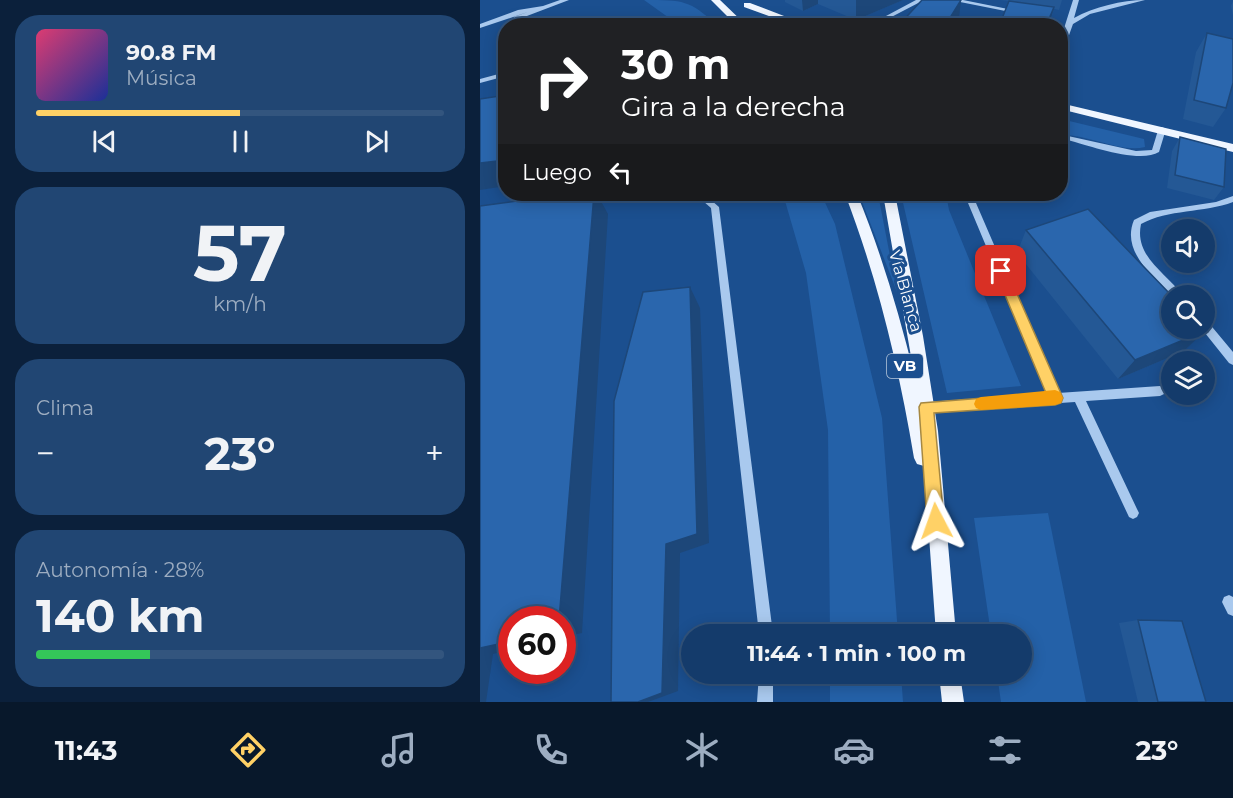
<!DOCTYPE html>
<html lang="es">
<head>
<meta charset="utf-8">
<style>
  :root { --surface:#143b6b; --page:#214673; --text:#f1f3f6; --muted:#9dadc1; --line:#33557e; --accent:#ffd166 }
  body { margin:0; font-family:Montserrat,sans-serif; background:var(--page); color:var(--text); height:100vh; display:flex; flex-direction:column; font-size:22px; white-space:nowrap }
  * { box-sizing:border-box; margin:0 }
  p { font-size:20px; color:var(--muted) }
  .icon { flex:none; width:33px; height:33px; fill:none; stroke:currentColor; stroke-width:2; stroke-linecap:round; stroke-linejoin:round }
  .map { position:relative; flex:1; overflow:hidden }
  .sheet { display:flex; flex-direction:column; gap:15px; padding:15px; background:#0b203b; width:480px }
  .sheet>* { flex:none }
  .hud { position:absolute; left:18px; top:18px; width:570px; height:183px; border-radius:24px; box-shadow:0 3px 15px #0003,0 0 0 2px var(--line); background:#202124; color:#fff; overflow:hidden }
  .fabs { position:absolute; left:681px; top:219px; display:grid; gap:12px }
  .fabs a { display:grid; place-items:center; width:54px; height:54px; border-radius:50%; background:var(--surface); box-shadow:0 3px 15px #0003,0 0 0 2px var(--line); font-size:30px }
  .speed { position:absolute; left:18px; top:606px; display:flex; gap:12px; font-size:30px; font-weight:700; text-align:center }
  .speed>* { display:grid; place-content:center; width:78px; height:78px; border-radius:50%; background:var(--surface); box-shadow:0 3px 15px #0003,0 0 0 2px var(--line); line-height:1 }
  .speed .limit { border:9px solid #d22; background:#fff; color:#111 }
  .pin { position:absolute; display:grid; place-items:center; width:51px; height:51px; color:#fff; margin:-26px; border-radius:12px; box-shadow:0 3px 9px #0006 }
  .me { position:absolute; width:66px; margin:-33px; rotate:356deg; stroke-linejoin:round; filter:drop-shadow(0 0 4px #0008) }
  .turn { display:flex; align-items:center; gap:21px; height:126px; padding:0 24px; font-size:27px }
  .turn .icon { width:78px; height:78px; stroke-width:2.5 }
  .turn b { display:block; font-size:42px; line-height:51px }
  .then { display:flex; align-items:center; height:57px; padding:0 24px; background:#0003; gap:12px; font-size:22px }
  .big { font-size:45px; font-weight:700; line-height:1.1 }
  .sheet .widget { flex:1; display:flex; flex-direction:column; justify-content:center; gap:9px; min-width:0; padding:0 21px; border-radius:24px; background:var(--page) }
  .sheet .dial { align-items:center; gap:0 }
  .dial b { font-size:78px; line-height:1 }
  .song { display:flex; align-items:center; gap:18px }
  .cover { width:72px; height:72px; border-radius:9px; background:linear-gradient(135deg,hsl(340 70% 55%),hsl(230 70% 35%)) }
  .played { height:6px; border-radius:3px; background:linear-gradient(90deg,var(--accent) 50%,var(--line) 50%) }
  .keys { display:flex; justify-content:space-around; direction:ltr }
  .heat { display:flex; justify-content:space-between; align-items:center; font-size:33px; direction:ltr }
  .charge { height:9px; border-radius:4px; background:linear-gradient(90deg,#34c759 28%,var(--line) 0) }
  .trip { position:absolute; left:201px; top:624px; width:351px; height:60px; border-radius:30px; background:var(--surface); box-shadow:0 3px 15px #0003,0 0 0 2px var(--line); font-weight:700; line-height:60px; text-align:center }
  .menu { display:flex; height:96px; justify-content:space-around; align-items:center; background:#08182b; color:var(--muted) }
  .menu .icon { width:42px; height:42px }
  .menu .current { color:var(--accent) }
  .menu b { font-size:27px; color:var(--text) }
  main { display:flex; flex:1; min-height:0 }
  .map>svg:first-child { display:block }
  .green { fill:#2461a8 }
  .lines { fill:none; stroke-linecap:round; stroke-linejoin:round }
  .minor { fill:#a9c9ee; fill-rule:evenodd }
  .major { fill:#f0f6ff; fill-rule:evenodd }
  .wall { fill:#245895 }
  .shaded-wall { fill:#1d4779 }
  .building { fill:#2a66ad; stroke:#1d4779; stroke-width:1.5 }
  .route { fill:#ffd166; stroke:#a68842; stroke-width:1.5 }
  .slow { fill:#f59e0b }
  .labels { text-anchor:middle; stroke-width:6; stroke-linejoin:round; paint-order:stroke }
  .shield { fill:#1b4f8f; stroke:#bbcadd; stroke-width:1.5 }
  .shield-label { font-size:15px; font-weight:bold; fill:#fff }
  .street-label { font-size:16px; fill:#fff; stroke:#1b4f8f }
</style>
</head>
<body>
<main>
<section class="sheet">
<div class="widget">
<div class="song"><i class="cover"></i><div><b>90.8 FM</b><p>Música</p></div></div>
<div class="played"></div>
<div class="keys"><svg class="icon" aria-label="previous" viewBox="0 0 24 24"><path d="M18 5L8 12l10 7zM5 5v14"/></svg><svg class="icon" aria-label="pause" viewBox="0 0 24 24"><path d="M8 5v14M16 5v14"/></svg><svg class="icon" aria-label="next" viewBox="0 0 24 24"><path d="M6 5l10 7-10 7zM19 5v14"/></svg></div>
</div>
<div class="widget dial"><b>57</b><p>km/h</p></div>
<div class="widget"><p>Clima</p>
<div class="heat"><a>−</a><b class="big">23°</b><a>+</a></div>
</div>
<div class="widget"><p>Autonomía · 28%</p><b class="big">140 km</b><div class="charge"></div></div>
</section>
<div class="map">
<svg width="753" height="702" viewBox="0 0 753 702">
  <rect width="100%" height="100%" fill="#1b4f8f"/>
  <path class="green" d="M164,0C204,0 209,0 237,25H199Z
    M581,119L664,139L665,147C640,153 608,134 581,135Z
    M303,194H341L355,224L402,418L418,634H350L348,430L326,273Z
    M379,194H398L417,292Z
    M421,194H466L469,210L541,386L467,393Z
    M568,513L606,702H521L517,674H542V634H511L494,518Z
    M350,674H421L423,702H350Z"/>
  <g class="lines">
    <path class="minor" d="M80,0H89L39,19L36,26H30L34,17L48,12L0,28V24L38,10L63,6Z
      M436,0H444L396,25L391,24Z
      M470,0H483L543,12L540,14Z
      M593,0H599L594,18C614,7 642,0 665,0L610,14L593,24L583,52L580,54V41Z
      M26,72V76L0,83V79Z
      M679,127H682L686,129L679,152C660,164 610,146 588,140H580V136H588L656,151L672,150Z
      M215,194H224L239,207L293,634H279L231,208Z
      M489,194H497L496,203L578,393L680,386L684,388L686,391L684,394L680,396L606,401L657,509L659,513L657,517L653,519L649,517L595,402L446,412L442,411L440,407L442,403L446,402L568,394L488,203Z
      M753,196V202C724,213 688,209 661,224C654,257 686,272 703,296H692C672,275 641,251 654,220L670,212L736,202Z
      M724,321L728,322L753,352V365L749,363L721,328H724Z
      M749,595L753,597V616L748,614L742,602L744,597Z
      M279,674H293V702H277Z"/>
    <path class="major" d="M231,0H240L267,26H257Z
      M264,3H270L330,26H316L264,7Z
      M580,103L753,144V152L580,109Z
      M365,194H377C401,252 419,313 434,374L403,194H415L443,336L458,431L476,634H456L444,466L437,464L434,458C419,368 398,280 365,194Z
      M459,674H480L484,702H462Z"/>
  </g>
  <path class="wall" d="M305,0H423L376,20L338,4L323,11L305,2Z
    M520,0H582L579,10L574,9L569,26H518L529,1Z
    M753,1V16L751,6Z
    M727,33L746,108L733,127L703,119L716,52Z
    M700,137L744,187L734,200L687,188L692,151Z
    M546,230L725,331L704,351L638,379L537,253Z
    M658,620L726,702H658L639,623Z"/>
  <path class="shaded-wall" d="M322,0H338V4L323,11Z
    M376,0H423L376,20Z
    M481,0L479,18L474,26H465Z
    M574,7L569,26H566Z
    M26,160V186L0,190V163Z
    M114,194H117L128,214L102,633L82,637V620H79Z
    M210,287L220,308L229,543L200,553L198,691L168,702H158L186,544Z
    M725,331L704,351L638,379L655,360Z
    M32,641V649L13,654L6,702H0V648Z"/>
  <path class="building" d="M442,0H481L465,26H418Z
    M529,1L574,7L566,26H519Z
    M727,33L753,39V83L746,108L714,100Z
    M26,95V160L0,163V99Z
    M700,137L746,149L744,187L695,175Z
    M89,194H114L79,620H32V641L0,648V206Z
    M608,209L692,296V328H723L725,331L655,360L546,230Z
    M210,287L217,534L186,544L182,693L158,702H131L134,401L163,292Z
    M658,620L702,621L726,702H678Z"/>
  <path class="route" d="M521,266L527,271L583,398L581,403L575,405L454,413L464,521L462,527L456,529L450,527L447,521L439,407L441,403L566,393L515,271Z"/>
  <path class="slow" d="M575,390L580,392L583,398L581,403L575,405L501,410L496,408L494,404L496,399L501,397Z"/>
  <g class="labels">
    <rect class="shield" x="407" y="354" width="36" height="24" rx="4.5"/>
    <g class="shield-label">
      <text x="425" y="371">VB</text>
    </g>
    <g class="street-label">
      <text transform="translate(426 291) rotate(74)" y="6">Vía Blanca</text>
    </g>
  </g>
</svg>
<div class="fabs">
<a><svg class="icon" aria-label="sound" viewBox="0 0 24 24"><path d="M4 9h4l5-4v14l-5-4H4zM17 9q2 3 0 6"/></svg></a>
<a><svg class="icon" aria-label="search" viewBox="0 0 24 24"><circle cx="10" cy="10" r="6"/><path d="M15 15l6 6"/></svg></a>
<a><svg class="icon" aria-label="layers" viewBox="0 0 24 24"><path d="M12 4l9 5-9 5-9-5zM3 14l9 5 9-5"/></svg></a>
</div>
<div class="speed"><div class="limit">60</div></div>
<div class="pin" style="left:521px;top:271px;background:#d93025"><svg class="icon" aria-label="arrive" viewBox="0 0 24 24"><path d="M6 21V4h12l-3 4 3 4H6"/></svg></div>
<svg class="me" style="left:456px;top:521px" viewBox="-20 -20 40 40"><path d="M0-17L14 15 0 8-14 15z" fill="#ffd166" stroke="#fff" stroke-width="4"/></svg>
<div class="trip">11:44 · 1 min · 100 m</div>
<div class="hud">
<div class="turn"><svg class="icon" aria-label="right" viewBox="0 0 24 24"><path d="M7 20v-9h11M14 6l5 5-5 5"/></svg><div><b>30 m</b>Gira a la derecha</div></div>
<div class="then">Luego<svg class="icon" aria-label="left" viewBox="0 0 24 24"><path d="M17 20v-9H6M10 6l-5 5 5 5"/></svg></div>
</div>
</div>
</main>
<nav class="menu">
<b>11:43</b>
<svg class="icon current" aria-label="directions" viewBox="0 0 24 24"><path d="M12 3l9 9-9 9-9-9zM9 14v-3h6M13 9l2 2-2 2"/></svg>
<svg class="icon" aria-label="music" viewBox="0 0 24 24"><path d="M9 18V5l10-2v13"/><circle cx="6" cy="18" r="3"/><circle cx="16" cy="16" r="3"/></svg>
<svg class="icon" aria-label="phone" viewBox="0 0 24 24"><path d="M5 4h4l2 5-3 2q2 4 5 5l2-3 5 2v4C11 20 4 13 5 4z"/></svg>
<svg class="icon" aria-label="climate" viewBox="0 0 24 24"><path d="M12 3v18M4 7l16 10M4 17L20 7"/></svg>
<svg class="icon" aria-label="car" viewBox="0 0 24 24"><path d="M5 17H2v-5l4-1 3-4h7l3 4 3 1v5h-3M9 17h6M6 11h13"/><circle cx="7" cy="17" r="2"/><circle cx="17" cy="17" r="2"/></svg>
<svg class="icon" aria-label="filters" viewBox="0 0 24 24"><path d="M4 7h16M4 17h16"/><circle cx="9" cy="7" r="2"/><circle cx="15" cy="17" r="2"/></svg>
<b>23°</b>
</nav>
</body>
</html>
